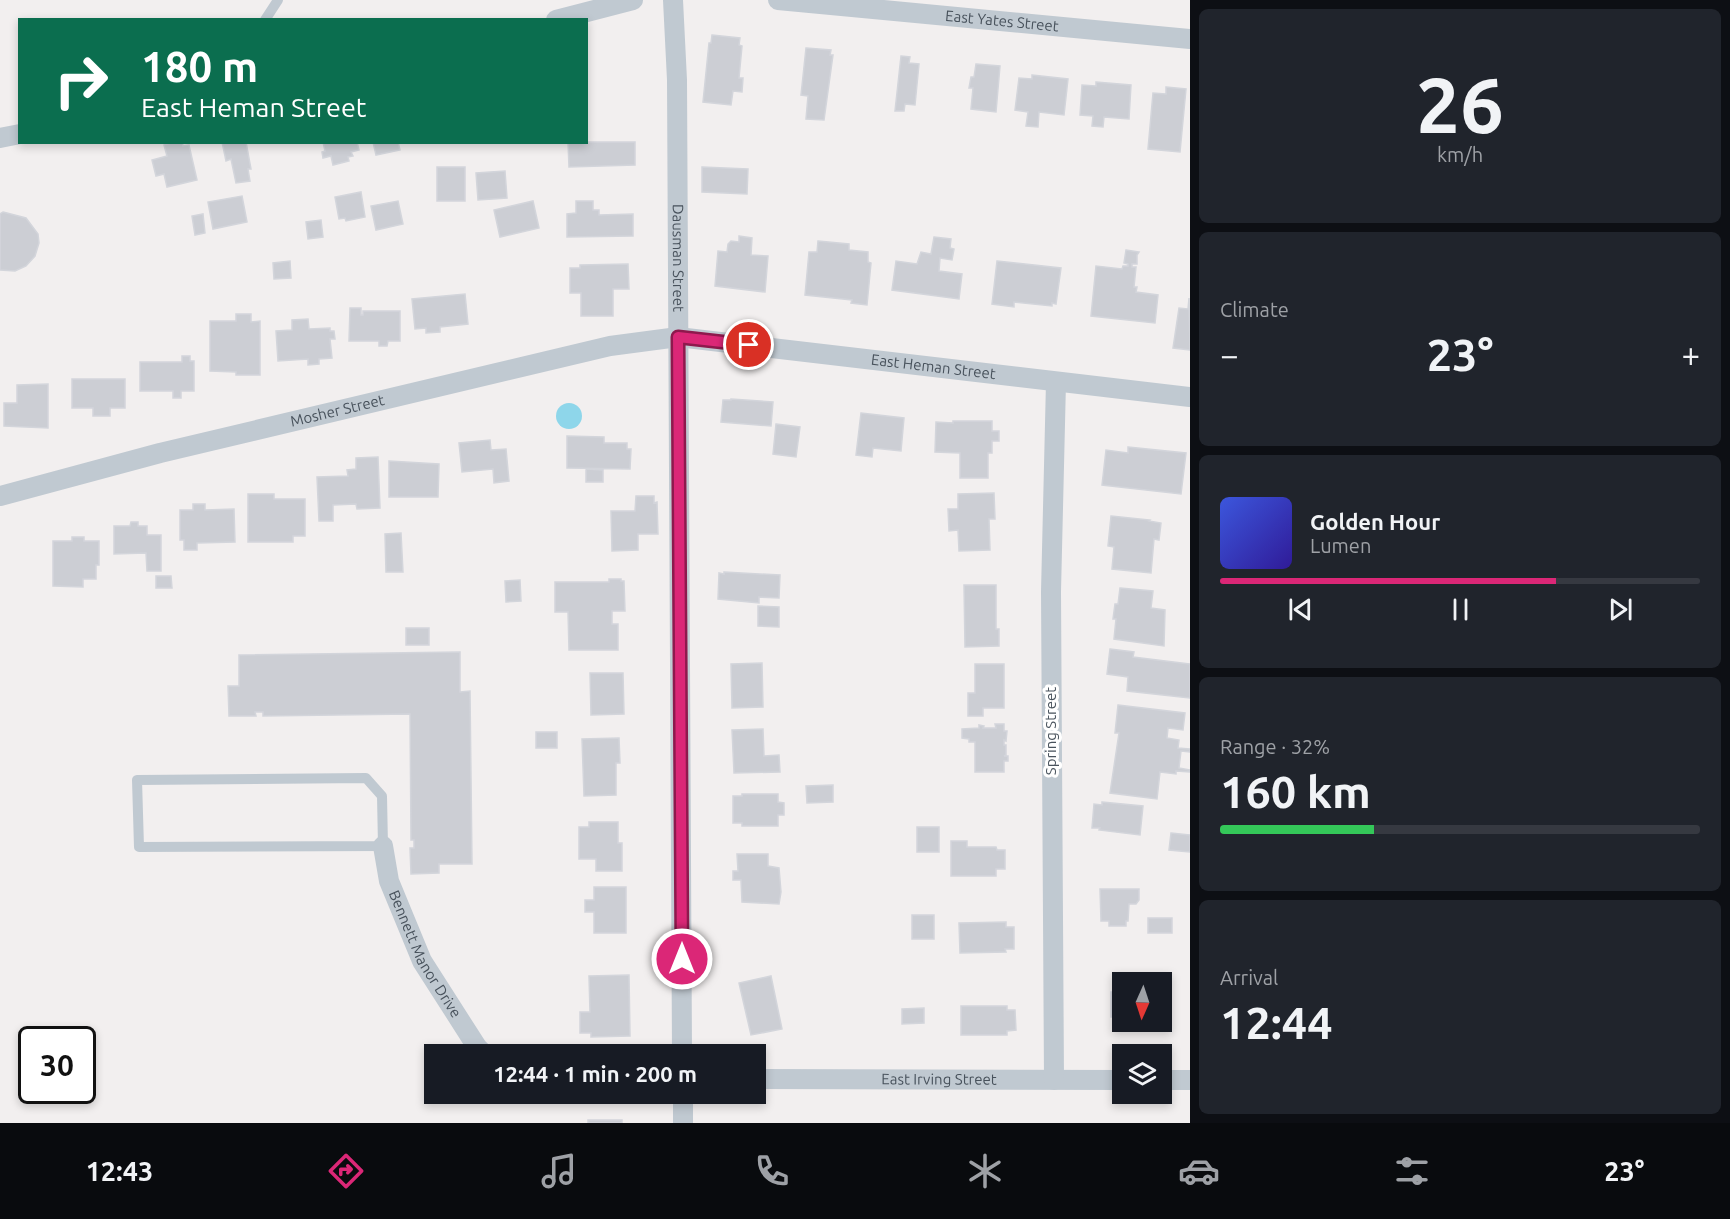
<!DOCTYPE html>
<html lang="en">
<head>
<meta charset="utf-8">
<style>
  :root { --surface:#171b24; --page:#20242c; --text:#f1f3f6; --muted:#9ea1a6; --line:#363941; --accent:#db2777 }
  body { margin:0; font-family:Ubuntu,sans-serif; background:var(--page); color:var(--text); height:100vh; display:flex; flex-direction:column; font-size:22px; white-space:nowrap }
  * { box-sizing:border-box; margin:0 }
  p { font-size:20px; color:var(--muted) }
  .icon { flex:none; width:33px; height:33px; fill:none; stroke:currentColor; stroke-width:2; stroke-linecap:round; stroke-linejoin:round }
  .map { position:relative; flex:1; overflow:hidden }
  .sheet { display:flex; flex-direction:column; gap:9px; padding:9px; background:#0d0f14; width:540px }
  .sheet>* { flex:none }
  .hud { position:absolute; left:18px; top:18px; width:570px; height:126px; border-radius:0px; box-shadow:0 3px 9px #0003; background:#0b6e4f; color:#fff; overflow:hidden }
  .needle { width:39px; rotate:183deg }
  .controls { position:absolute; left:1112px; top:972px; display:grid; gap:12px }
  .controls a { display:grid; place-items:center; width:60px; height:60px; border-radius:0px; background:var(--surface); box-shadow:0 3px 9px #0003; font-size:30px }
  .speed { position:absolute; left:18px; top:1026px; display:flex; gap:12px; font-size:30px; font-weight:700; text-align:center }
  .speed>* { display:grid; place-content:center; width:78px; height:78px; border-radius:50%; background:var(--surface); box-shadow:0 3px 9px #0003; line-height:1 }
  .speed .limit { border:3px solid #111; border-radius:9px; background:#fff; color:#111 }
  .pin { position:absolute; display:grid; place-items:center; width:51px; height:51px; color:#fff; margin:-26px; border:3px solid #fff; border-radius:50%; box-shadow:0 2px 6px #0007 }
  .me { position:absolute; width:66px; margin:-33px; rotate:0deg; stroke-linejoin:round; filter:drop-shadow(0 0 4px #0008) }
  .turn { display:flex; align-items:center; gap:21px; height:126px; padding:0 24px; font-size:27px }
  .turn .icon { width:78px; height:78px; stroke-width:2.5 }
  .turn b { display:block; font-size:42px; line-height:51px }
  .big { font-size:45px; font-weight:700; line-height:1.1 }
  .sheet .widget { flex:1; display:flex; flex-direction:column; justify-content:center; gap:9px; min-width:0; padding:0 21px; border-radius:9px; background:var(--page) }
  .sheet .dial { align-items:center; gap:0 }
  .dial b { font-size:78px; line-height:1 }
  .song { display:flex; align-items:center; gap:18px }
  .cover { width:72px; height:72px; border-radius:9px; background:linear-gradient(135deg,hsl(230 70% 55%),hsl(250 70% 35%)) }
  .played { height:6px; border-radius:3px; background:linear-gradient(90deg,var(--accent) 70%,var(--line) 70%) }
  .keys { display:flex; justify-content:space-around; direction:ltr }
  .heat { display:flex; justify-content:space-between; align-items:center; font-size:33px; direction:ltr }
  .charge { height:9px; border-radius:4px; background:linear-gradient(90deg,#34c759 32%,var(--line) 0) }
  .trip { position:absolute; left:424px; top:1044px; width:342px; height:60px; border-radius:0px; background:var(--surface); box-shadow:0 3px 9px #0003; font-weight:700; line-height:60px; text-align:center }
  .menu { display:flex; height:96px; justify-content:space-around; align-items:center; background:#090b0e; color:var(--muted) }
  .menu .icon { width:42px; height:42px }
  .menu .current { color:var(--accent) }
  .menu b { font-size:27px; color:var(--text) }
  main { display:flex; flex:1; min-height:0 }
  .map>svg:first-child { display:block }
  .water { fill:#8ed6ea }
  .building { fill:#ccced4; stroke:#d3d5db; stroke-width:1.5 }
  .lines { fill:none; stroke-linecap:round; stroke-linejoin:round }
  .service { stroke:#c0c9d1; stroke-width:10 }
  .minor { stroke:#c0c9d1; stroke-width:20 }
  .route-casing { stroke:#8e194d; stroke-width:15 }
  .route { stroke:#db2777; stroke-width:10 }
  .labels { text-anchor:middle; stroke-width:6; stroke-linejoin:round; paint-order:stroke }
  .street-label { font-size:15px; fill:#48525c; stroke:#fff }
</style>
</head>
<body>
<main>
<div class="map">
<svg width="1190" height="1123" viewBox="0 0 1190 1123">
  <rect width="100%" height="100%" fill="#f2efef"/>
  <path class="water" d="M556 416a13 13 0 1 1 26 0a13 13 0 1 1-26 0Z"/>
  <path class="building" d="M712,35L740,38L739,45L742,46L739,78H743L742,92L733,91L731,105L703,102L709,43H711Z
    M806,48L831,50L830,55H833L824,120L806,119L808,96L801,95Z
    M901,56L910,57L909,63L919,64L915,105L905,104L904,111H895Z
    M976,64L1000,66L996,112L971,109L973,88H969L971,77H974Z
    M1032,75L1068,79L1064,115L1039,112L1038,127L1026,126L1028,112L1015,110L1019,78L1032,79Z
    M1096,82L1131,85L1129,119L1104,117L1103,127L1092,126L1093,116L1080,115L1082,85L1096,86Z
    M1166,87L1186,89L1180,152L1148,149L1153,93L1166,94Z
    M175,142H182L183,146L189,145L197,180L167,187L164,174L156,176L152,160L167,156L164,145Z
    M222,142H246L251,169H248L250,181L236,183L231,159L226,161Z
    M323,142H357L359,150L351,152L353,156L348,157L349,161L333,165L331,156L323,158L322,152L325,151Z
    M373,142H398L400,150L376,155Z
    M568,142H635V165L569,167Z
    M437,167H465V201H437Z
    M702,167L748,169L747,194L702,192Z
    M505,171L507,198L478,200L476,173Z
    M361,192L365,217L346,221L345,218L339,219L335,197Z
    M242,196L247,222L213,229L208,202Z
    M398,201L403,224L376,230L371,206Z
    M533,201L539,228L500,237L494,210Z
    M576,201H593V210H599V215L633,214V236L567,237V214L576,213Z
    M3,212L26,218L38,234L39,243L35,256L26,266L15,271L0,270V214Z
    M203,214L205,233L195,235L192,216Z
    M321,220L323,237L308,239L306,222Z
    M739,236L752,238L751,255L768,256L765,292L715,286L718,251L727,252L728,244L731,241L739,242Z
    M934,237L951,239L950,248L954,249L952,260L940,258L939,271L962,274L959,299L892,290L896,261L917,264L921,252L931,254Z
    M818,241L849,244V250L868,252V262L871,263L867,305L851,303L852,300L805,295L809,252H817Z
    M1126,250L1139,252L1137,255V264H1132V267H1136L1134,287H1137L1136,292L1158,295L1155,323L1091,316L1096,266L1122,269L1123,266H1128V264L1124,263Z
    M290,261L291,278L274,279L273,263Z
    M997,261L1061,268L1056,304L1052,303V306L1014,302V307L992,304Z
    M628,264L629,289H613V316H581V293H570V268H580V265Z
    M465,294L468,324L440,327V332L426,333V328L415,329L412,299Z
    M1189,298L1190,350L1173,348L1179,308L1188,309Z
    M350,308H361V315H363V311H400V341H388L387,346H379V341H349Z
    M236,314H251V322L260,321V375H236V372L210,371V321H236Z
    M308,319L309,329L330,328V331H334L335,339H330L332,358L319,359V364L308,365V359L278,361L276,331L292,330V320Z
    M182,356H190V361H194V391H181V398H173V391H140V362H182Z
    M72,379H125V408H110V416H93V408H72Z
    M48,384V428L4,426V403H17V385Z
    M731,399L773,402L771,426L721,422L723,400H731Z
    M861,413L904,418L901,451L873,448L872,457L856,455Z
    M953,421H992V431H999V441H992V453H988V478H960V453L935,452L936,422L953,423Z
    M776,424L800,427L796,457L773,454Z
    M567,436L604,437V443H627V449H631L630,469L567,468Z
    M490,440L491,450L506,449L509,481L494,483L493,469L462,472L459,443Z
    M1128,447L1186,453L1181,494L1102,485L1106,450L1128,453Z
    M378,457L380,508L357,509L356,504L333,505V521H319L317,477L348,476L347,470L356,469V458Z
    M389,461L439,464L438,497H389Z
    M586,469L603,470V482H586Z
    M994,493L995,519H989L990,550L959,551L958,530L949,531L948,509H958V494Z
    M248,494H274V499H305V536H293V542H248Z
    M636,496H654V503L657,502L658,534H638V550L612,551L611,511H635Z
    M193,504H205V510L234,509L235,542L197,543V550H184V540H180V510H193Z
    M1111,516L1150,520L1149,521L1161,523L1159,540L1154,539L1151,573L1112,569L1114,547L1108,546Z
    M131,522H138V526H147V535H161V571H147L146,553L114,554V526H130Z
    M401,533L403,572H386L385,534Z
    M72,537H84V541H99V565H96V579H83V587L53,586V541H72Z
    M724,572L780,575L779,598L759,597V603L718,599L719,573L724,574Z
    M156,576H171L172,588H156Z
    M609,579H621V581H624L625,611H612V624H618V650H569L568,612H555V582H609Z
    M520,580L521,601L506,602L505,581Z
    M964,585H996V629H999V646L965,647Z
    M1120,588L1153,591L1151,608L1165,610L1164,646L1114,639L1116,619H1113L1115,604H1118Z
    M758,606L779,607V627L758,626Z
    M406,628H429V645H406Z
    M1110,649L1134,652L1133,657L1190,664V698L1127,691L1128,677L1107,674Z
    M460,652V692L470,691L472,864H439V873L411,874L410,848H414V840H411L410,714L263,716V712H255L256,716H229L228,686H239V655Z
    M762,663L763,707L732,708L731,664Z
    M975,664H1004V708H983V716H968V693H975Z
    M590,673H623L624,714L591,715Z
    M1118,705L1185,713L1183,730L1168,728L1167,738L1179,740L1178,748L1190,749V752L1181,751L1179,768L1190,770V772L1176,771V774L1160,772L1157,799L1110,793L1119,733H1115Z
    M995,724H1004V731H1007L1006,741L1004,740V745H1006V755L1004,756H1008V761H1004V772H975V742H969V739L962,738V729L979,728V725L984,726L983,728H996Z
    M763,729L764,756L779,755L780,772L734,773L732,730Z
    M536,732H557V748H536Z
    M619,738L620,763H616V795L584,796L582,739Z
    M833,785V802L807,803L806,786Z
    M742,794H778V802L784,803V815H778V826H742V823H733V796H742Z
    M1102,802L1143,806L1140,835L1099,830L1100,828H1092L1094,804L1102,805Z
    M589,822H618V843H622V871H596V859H579V827H589Z
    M917,827H939V852H917Z
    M1171,833L1190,835V852L1169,850Z
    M951,841H967V847H996L997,850H1005V869H996V876H951Z
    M737,854H768V866L779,868L781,892L779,904L742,902L741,880H733V871H738Z
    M594,887H626V933H594V912H585V900H594Z
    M1100,889H1139V900L1136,904H1129L1128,921H1126V926H1109V921H1101Z
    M912,915H934V939H912Z
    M1148,918H1172V933H1148Z
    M1006,922V927H1014V949H1005L1006,952L960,953L959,923Z
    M629,975L630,1036L591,1037V1033H580V1012H590L589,976Z
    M771,976L782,1029L751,1035L739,983Z
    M1111,992H1122V1017H1111Z
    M961,1006H1007V1010H1015L1016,1030L1007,1031V1035H961Z
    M924,1008V1023L902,1024V1009Z
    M588,1120H622V1123H588Z"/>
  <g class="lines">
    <path class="service" d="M265,20L278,0
      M366,778L382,796L383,846L139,847L137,780Z"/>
    <g class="minor">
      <path id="s1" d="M673,0L677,80L682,1054"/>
      <path id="s2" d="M778,0L1190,39"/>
      <path d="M556,20L633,0"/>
      <path d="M0,138L20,134"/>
      <path id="s3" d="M0,496L160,453L610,346L678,337L1190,397"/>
      <path id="s4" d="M383,846L389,881L422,961L477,1047L484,1054"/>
      <path id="s5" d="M756,1079L1122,1080"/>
      <path d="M1054,1080L1051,592L1056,382"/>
      <path d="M1161,1080H1190"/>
      <path d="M683,1094V1123"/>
    </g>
  </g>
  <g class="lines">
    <g class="route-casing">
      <path id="route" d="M682,959L678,337L749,345"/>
    </g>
    <use href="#route" class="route"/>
  </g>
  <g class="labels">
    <g class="street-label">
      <text dy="5" stroke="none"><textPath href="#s2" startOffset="225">East Yates Street</textPath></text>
      <text dy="5" stroke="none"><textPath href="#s1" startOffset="258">Dausman Street</textPath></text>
      <text dy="5" stroke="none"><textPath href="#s3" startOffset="954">East Heman Street</textPath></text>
      <text dy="5" stroke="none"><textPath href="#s3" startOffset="348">Mosher Street</textPath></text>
      <text transform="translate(1051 731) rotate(-90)" y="5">Spring Street</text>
      <text dy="5" stroke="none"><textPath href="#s4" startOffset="117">Bennett Manor Drive</textPath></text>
      <text dy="5" stroke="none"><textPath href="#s5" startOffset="183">East Irving Street</textPath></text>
    </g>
  </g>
</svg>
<div class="controls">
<a><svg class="needle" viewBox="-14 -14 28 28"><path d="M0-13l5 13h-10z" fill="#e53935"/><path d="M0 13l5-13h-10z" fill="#9ea1a6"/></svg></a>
<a><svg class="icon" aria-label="layers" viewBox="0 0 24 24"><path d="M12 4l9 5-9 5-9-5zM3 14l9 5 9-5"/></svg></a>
</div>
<div class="speed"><div class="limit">30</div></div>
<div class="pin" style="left:749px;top:345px;background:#d93025"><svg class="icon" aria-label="arrive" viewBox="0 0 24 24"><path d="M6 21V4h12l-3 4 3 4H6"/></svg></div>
<svg class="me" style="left:682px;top:959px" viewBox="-20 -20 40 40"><circle r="17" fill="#db2777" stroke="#fff" stroke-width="3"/><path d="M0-11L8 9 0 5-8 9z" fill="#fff"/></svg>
<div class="trip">12:44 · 1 min · 200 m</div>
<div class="hud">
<div class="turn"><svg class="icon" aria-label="right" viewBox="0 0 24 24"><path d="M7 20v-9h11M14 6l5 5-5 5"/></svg><div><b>180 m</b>East Heman Street</div></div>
</div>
</div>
<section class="sheet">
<div class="widget dial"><b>26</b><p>km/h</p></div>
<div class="widget"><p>Climate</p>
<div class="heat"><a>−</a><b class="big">23°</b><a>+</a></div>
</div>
<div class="widget">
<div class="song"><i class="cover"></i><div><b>Golden Hour</b><p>Lumen</p></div></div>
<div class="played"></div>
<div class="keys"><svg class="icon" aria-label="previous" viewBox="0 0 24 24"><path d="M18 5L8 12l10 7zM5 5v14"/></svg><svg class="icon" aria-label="pause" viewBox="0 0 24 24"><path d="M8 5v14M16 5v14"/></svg><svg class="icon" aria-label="next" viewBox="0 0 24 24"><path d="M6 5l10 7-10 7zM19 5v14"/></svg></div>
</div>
<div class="widget"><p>Range · 32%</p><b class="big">160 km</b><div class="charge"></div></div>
<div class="widget"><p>Arrival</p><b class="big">12:44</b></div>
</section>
</main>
<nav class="menu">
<b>12:43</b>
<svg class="icon current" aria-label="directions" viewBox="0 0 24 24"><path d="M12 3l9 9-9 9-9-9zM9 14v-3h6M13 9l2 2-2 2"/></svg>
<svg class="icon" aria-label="music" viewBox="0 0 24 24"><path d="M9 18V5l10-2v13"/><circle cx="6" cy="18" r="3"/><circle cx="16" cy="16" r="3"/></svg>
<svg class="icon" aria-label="phone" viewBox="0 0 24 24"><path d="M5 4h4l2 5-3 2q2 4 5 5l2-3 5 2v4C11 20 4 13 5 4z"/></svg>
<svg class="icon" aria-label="climate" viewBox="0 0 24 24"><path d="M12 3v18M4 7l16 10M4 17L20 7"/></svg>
<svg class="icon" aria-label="car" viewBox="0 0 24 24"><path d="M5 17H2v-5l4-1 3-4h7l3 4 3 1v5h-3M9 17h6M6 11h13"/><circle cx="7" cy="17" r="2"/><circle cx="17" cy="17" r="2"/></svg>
<svg class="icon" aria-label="filters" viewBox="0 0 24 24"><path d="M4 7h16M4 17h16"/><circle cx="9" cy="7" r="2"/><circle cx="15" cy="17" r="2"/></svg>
<b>23°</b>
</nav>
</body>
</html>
